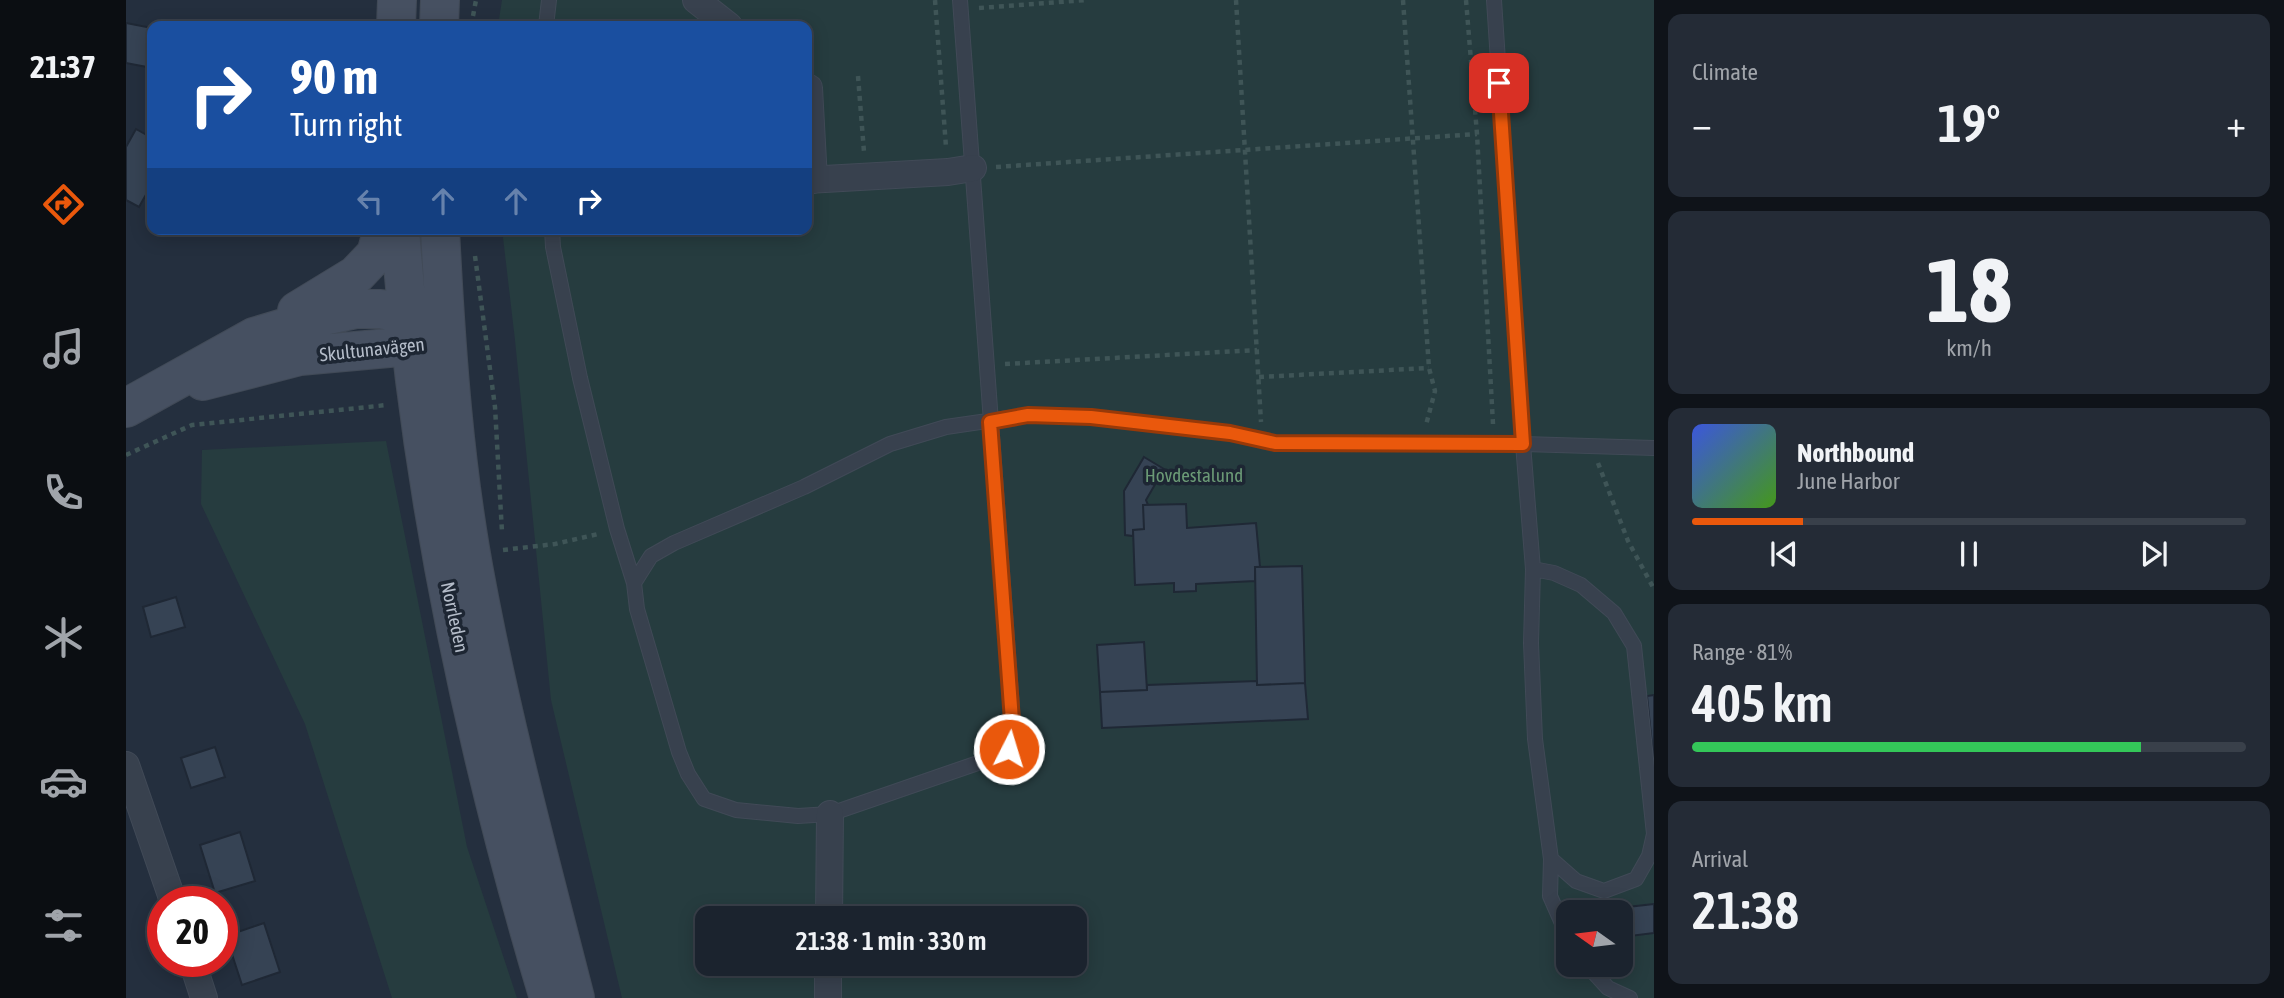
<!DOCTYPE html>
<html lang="en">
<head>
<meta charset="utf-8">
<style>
  :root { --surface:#1b232e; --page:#242b36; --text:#f1f3f6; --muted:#a0a4aa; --line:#39404a; --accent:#ea580c }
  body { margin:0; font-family:"Asap Condensed",sans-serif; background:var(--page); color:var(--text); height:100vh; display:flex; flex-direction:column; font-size:26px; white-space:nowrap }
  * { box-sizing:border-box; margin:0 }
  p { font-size:23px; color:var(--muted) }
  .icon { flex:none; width:38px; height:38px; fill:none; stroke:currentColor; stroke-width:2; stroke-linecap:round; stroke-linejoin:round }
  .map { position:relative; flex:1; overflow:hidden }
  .panel { display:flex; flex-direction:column; gap:14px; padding:14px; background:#0f1319; width:630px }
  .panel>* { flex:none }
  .banner { position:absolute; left:21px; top:21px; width:665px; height:214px; border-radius:14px; box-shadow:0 4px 18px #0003,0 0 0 2px var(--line); background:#1a4fa0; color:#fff; overflow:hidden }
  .needle { width:46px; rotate:284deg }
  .fabs { position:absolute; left:1430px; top:900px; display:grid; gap:14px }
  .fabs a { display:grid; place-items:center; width:77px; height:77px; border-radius:14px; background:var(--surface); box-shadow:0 4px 18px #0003,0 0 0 2px var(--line); font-size:35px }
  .speed { position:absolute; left:21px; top:886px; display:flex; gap:14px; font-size:35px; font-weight:700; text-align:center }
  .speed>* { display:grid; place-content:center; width:91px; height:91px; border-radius:50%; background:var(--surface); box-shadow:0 4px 18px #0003,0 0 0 2px var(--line); line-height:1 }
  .speed .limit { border:10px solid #d22; background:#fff; color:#111 }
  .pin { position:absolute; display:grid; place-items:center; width:60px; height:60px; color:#fff; margin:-30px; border-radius:14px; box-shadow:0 4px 10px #0006 }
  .me { position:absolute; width:77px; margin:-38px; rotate:5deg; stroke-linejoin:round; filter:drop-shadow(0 0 5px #0008) }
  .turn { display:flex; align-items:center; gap:24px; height:147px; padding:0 28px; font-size:32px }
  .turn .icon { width:91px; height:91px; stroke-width:2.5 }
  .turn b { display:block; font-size:49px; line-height:60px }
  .lanes { display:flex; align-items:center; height:66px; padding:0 28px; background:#0003; justify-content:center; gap:35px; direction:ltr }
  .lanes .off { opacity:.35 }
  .big { font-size:52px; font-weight:600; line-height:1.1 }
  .panel .card { flex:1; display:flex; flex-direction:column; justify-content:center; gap:10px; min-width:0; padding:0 24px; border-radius:14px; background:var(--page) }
  .panel .dial { align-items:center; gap:0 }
  .dial b { font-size:91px; line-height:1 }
  .song { display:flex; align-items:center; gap:21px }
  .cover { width:84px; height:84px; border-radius:10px; background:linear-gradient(135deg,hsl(230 70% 55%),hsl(100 70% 35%)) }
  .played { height:7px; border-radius:4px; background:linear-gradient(90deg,var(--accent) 20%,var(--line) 20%) }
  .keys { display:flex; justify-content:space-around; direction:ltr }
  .heat { display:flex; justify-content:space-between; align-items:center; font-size:38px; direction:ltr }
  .charge { height:10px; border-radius:5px; background:linear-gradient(90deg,#34c759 81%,var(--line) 0) }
  .trip { position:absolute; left:569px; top:906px; width:392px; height:70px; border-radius:14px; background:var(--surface); box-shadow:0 4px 18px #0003,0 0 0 2px var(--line); font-weight:600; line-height:70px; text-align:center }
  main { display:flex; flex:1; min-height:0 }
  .menu { display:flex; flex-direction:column; width:126px; justify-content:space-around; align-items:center; background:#0b0e12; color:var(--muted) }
  .menu .icon { width:49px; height:49px }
  .menu .current { color:var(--accent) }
  .menu b { font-size:32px; color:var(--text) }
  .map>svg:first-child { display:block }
  .green { fill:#263c3f; fill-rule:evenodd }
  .building { fill:#364354; stroke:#1f2835; stroke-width:2 }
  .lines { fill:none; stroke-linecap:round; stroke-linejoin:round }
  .service-casing { stroke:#414a57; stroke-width:16 }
  .minor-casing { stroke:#414a57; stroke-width:28 }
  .secondary-casing { stroke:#414a57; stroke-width:40 }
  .path { stroke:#3f5557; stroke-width:4.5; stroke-dasharray:5 5; stroke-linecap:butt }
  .service { stroke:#38414e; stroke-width:14 }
  .minor { stroke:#38414e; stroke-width:26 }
  .secondary { stroke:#465061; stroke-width:38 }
  .route-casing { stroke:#983908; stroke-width:18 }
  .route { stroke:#ea580c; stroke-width:12 }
  .labels { text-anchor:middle; stroke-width:7; stroke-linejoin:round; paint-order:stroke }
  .street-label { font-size:19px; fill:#b4bcc9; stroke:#1d2633 }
  .park-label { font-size:19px; fill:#6b9a76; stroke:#1d2633 }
</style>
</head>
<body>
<main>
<nav class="menu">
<b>21:37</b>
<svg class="icon current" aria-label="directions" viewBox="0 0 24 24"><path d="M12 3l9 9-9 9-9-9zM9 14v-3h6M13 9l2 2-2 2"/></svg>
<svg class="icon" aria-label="music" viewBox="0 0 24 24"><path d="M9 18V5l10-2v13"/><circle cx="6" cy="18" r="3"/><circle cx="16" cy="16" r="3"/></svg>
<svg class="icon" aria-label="phone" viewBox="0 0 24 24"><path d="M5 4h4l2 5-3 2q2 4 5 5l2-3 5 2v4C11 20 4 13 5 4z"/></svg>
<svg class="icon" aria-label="climate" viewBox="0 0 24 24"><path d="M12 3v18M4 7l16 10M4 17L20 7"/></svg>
<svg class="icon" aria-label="car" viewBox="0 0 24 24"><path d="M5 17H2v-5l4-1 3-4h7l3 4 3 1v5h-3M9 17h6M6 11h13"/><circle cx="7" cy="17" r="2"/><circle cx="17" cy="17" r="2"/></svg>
<svg class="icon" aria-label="filters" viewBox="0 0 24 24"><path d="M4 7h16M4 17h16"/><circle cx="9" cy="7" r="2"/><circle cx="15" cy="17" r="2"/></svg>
</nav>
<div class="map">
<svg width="1528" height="998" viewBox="0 0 1528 998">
  <rect width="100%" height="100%" fill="#242f3e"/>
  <path class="green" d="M376,0H1528V998H496L425,700L389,340L376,229H681V26H372ZM1442,912H1494V964H1442ZM581,919H948V964H581Z
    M260,441L341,847L391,998H266L179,724L75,504L76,450Z"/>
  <path class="building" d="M0,23L26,28V68L0,63Z
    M10,129L26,138V184L13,207L0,200V147Z
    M1018,457L1038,469L1020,500L1022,505H1017L1018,529L1007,530V536L999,535L998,491Z
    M1060,504L1061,528L1130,523L1134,567H1129V581L1070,584V591L1048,592V583L1009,585L1007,530L1018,529L1017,505Z
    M1176,566L1179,683L1131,685L1129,567Z
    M50,597L59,627L25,637L17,607Z
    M1018,642L1021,690L974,692L971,645Z
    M1131,681V685L1179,683L1182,719L976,728L974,692L1021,690V685Z
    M1528,695V764L1521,696Z
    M89,747L99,777L65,788L55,758Z
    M114,832L129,881L89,893L74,845Z
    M1528,904V933L1496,937L1493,908Z
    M138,923L154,972L116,985L100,936Z"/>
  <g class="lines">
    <g class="service-casing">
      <path id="service" d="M1368,0L1397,444L1407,569L1405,643L1409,739L1425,859L1424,896L1442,937
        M420,26L423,0
        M426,229L427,247L454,378L491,529L508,583L511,609L553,752L562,774L578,799L610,810L672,816L704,814L878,754L883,749L888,735L834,0
        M1407,569L1428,573L1455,585L1488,613L1508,646L1528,834L1523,856L1510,879L1478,891L1450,881L1425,859
        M508,583L525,556L548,543L678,487L764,444L820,427L902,415L965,417L1104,433L1149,443H1367L1528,448
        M1460,964L1482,988L1504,998"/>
    </g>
    <g class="minor-casing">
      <path id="minor" d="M570,0L603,26
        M681,87L683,88L688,180
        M681,180L822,172L847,168
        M0,765L47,901
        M703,919L704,814
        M66,961L78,998
        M702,998V964"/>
    </g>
    <g class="secondary-casing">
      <path id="secondary" d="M270,26L271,0
        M313,26L314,0
        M274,229C293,490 348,748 423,998
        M314,229C320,349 328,469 351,587C377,725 414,861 449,998
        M171,311L230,275L250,254L257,229
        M77,381L174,356L285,346L310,342
        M0,408L128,337L198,316L230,309H255L272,313L302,330"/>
    </g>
    <path class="path" d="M809,0L820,147
      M1110,0L1135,422
      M1277,0L1303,368L1309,391L1300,425
      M1340,0L1351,134L1367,424
      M853,8L961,0
      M347,16L350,0
      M732,76L738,152
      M870,167L1351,134
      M349,256L369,407L376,532
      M879,364L1131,350
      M1133,377L1303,368
      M0,455L66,425L261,405
      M1472,463L1502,541L1528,589
      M377,550L429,544L472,534"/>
    <use href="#service" class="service"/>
    <use href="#minor" class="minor"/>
    <use href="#secondary" class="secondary"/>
  </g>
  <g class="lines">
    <g class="route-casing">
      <path id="route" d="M883,749L887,734L864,422L902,415L965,417L1104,433L1149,443L1397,444L1373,83"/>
    </g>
    <use href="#route" class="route"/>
  </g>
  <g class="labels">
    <g class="street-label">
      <text transform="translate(246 349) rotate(-6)" y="7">Skultunavägen</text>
      <text transform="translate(329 617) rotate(78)" y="7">Norrleden</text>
    </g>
    <g class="park-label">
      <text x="1068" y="482">Hovdestalund</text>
    </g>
  </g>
</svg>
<div class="fabs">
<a><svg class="needle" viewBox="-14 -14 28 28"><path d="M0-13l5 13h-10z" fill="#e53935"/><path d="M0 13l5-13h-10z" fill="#a0a4aa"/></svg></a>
</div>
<div class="speed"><div class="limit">20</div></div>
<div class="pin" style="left:1373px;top:83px;background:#d93025"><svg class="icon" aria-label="arrive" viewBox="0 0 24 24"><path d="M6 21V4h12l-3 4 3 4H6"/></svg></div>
<svg class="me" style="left:883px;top:749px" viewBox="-20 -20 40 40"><circle r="17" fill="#ea580c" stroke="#fff" stroke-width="3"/><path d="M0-11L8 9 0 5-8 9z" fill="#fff"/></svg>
<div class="trip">21:38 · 1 min · 330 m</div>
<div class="banner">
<div class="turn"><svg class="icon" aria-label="right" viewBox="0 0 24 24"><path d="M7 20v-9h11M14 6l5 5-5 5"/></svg><div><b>90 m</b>Turn right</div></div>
<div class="lanes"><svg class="icon off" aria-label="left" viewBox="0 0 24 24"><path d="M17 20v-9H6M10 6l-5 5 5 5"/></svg><svg class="icon off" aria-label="ahead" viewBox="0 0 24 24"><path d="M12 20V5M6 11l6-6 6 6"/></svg><svg class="icon off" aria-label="ahead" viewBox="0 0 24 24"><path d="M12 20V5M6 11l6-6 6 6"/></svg><svg class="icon" aria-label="right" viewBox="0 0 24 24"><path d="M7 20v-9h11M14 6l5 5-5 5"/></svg></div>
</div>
</div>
<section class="panel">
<div class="card"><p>Climate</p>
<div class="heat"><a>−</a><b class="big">19°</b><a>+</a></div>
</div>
<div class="card dial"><b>18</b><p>km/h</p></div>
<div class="card">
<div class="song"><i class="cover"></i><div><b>Northbound</b><p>June Harbor</p></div></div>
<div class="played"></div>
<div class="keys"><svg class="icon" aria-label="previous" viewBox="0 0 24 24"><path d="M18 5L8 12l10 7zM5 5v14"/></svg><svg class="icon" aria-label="pause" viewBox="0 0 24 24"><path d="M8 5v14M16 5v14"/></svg><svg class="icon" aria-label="next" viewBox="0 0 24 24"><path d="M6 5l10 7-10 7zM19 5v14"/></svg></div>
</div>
<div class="card"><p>Range · 81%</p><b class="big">405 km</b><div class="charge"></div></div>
<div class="card"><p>Arrival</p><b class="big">21:38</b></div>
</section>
</main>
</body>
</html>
